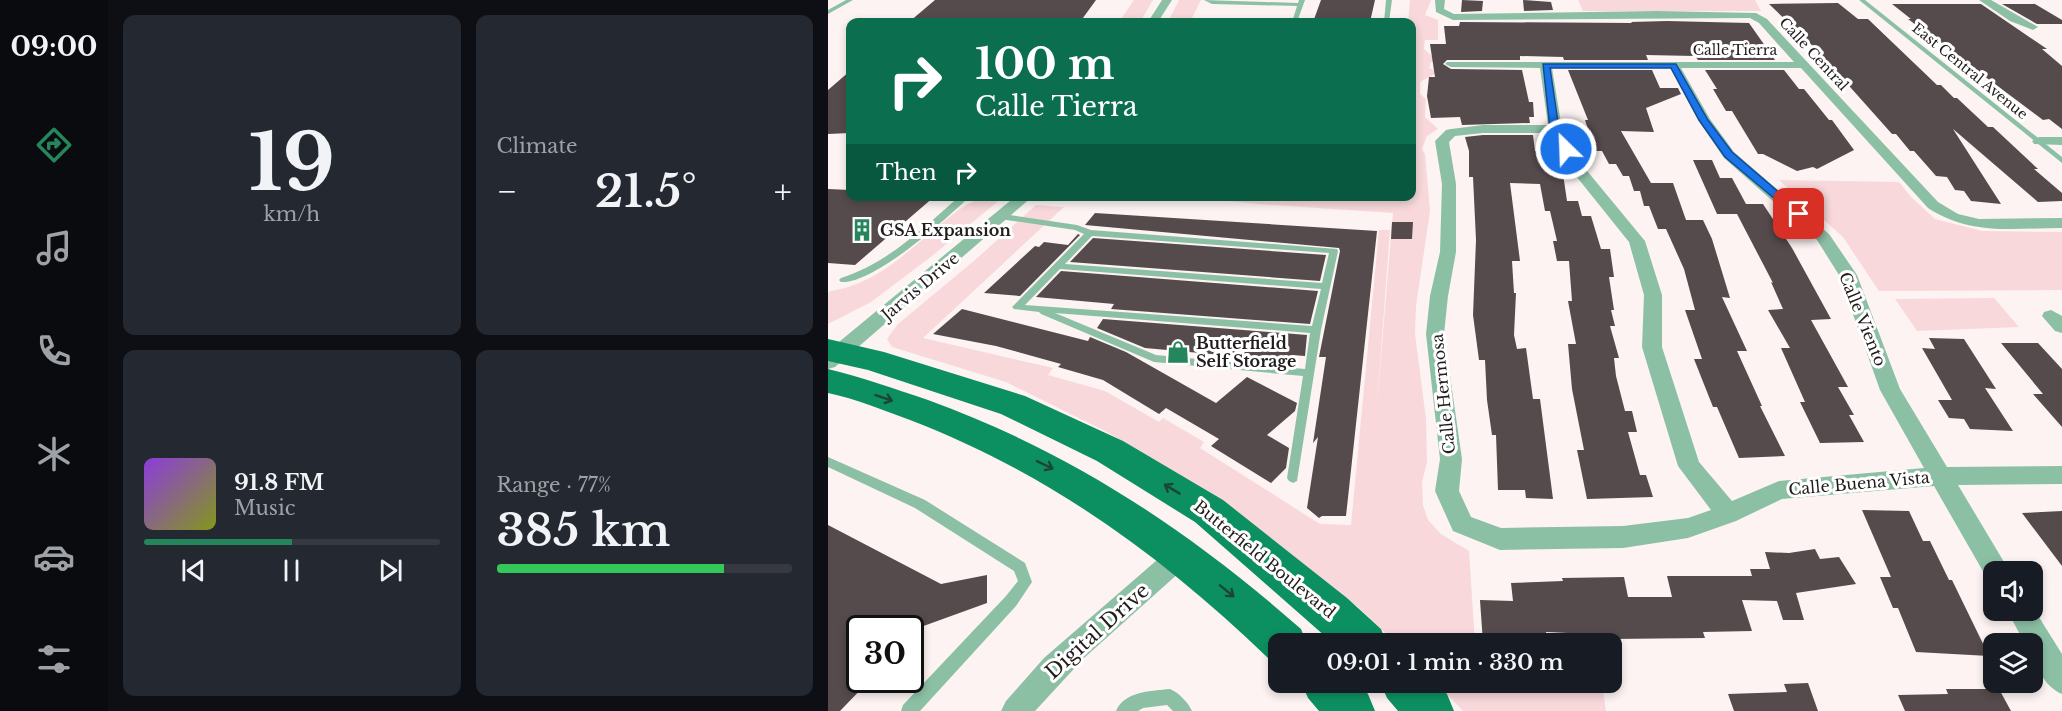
<!DOCTYPE html>
<html lang="en">
<head>
<meta charset="utf-8">
<style>
  :root { --surface:#171b24; --page:#242831; --text:#f1f3f6; --muted:#9ea1a6; --line:#363941; --accent:#25855d }
  body { margin:0; font-family:"Libre Baskerville",serif; background:var(--page); color:var(--text); height:100vh; display:flex; flex-direction:column; font-size:22px; white-space:nowrap }
  * { box-sizing:border-box; margin:0 }
  p { font-size:20px; color:var(--muted) }
  .icon { flex:none; width:33px; height:33px; fill:none; stroke:currentColor; stroke-width:2; stroke-linecap:round; stroke-linejoin:round }
  .map { position:relative; flex:1; overflow:hidden }
  .side { display:flex; flex-direction:column; gap:15px; padding:15px; background:#0d0f14; width:720px }
  .side>* { flex:none }
  .hud { position:absolute; left:18px; top:18px; width:570px; height:183px; border-radius:12px; box-shadow:0 3px 9px #0003; background:#0b6e4f; color:#fff; overflow:hidden }
  .buttons { position:absolute; left:1155px; top:561px; display:grid; gap:12px }
  .buttons a { display:grid; place-items:center; width:60px; height:60px; border-radius:12px; background:var(--surface); box-shadow:0 3px 9px #0003; font-size:30px }
  .speed { position:absolute; left:18px; top:615px; display:flex; gap:12px; font-size:30px; font-weight:700; text-align:center }
  .speed>* { display:grid; place-content:center; width:78px; height:78px; border-radius:50%; background:var(--surface); box-shadow:0 3px 9px #0003; line-height:1 }
  .speed .limit { border:3px solid #111; border-radius:9px; background:#fff; color:#111 }
  .pin { position:absolute; display:grid; place-items:center; width:51px; height:51px; color:#fff; margin:-26px; border-radius:12px; box-shadow:0 3px 9px #0006 }
  .me { position:absolute; width:66px; margin:-33px; rotate:336deg; stroke-linejoin:round; filter:drop-shadow(0 0 4px #0008) }
  .turn { display:flex; align-items:center; gap:21px; height:126px; padding:0 30px; font-size:27px }
  .turn .icon { width:78px; height:78px; stroke-width:2.5 }
  .turn b { display:block; font-size:42px; line-height:51px }
  .then { display:flex; align-items:center; height:57px; padding:0 30px; background:#0003; gap:12px; font-size:22px }
  .big { font-size:45px; font-weight:600; line-height:1.1 }
  .side .tile { flex:1; display:flex; flex-direction:column; justify-content:center; gap:9px; min-width:0; padding:0 21px; border-radius:12px; background:var(--page) }
  .side .dial { align-items:center; gap:0 }
  .dial b { font-size:78px; line-height:1 }
  .song { display:flex; align-items:center; gap:18px }
  .cover { width:72px; height:72px; border-radius:9px; background:linear-gradient(135deg,hsl(270 70% 55%),hsl(70 70% 35%)) }
  .played { height:6px; border-radius:3px; background:linear-gradient(90deg,var(--accent) 50%,var(--line) 50%) }
  .keys { display:flex; justify-content:space-around; direction:ltr }
  .heat { display:flex; justify-content:space-between; align-items:center; font-size:33px; direction:ltr }
  .charge { height:9px; border-radius:4px; background:linear-gradient(90deg,#34c759 77%,var(--line) 0) }
  .side .tiles { flex:1; display:grid; gap:15px; grid-template-columns:repeat(2,1fr) }
  .trip { position:absolute; left:440px; top:633px; width:354px; height:60px; border-radius:12px; background:var(--surface); box-shadow:0 3px 9px #0003; font-weight:600; line-height:60px; text-align:center }
  main { display:flex; flex:1; min-height:0 }
  .tabs { display:flex; flex-direction:column; width:108px; justify-content:space-around; align-items:center; background:#090b0e; color:var(--muted) }
  .tabs .icon { width:42px; height:42px }
  .tabs .on { color:var(--accent) }
  .tabs b { font-size:27px; color:var(--text) }
  .map>svg:first-child { display:block }
  .green { fill:#f8d8da }
  .building { fill:#564b4c }
  .lines { fill:none; stroke-linecap:round; stroke-linejoin:round }
  .lane { fill:#8cc0a5; fill-rule:evenodd }
  .street { fill:#8cc0a5; fill-rule:evenodd }
  .primary { fill:#0d9061; fill-rule:evenodd }
  .oneway { stroke:#1b4535 }
  .route { fill:#1a73e8; stroke:#114b97; stroke-width:1.5 }
  .labels { text-anchor:middle; stroke-width:6; stroke-linejoin:round; paint-order:stroke }
  .far-street-label { font-size:14px; fill:#221d1d; stroke:#fff }
  .poi-label { font-size:16px; font-weight:bold; fill:#221d1d; stroke:#fff; text-anchor:start }
  .street-label { font-size:16px; fill:#221d1d; stroke:#fff }
  .near-street-label { font-size:20px; fill:#221d1d; stroke:#fff }
</style>
</head>
<body>
<main>
<nav class="tabs">
<b>09:00</b>
<svg class="icon on" aria-label="directions" viewBox="0 0 24 24"><path d="M12 3l9 9-9 9-9-9zM9 14v-3h6M13 9l2 2-2 2"/></svg>
<svg class="icon" aria-label="music" viewBox="0 0 24 24"><path d="M9 18V5l10-2v13"/><circle cx="6" cy="18" r="3"/><circle cx="16" cy="16" r="3"/></svg>
<svg class="icon" aria-label="phone" viewBox="0 0 24 24"><path d="M5 4h4l2 5-3 2q2 4 5 5l2-3 5 2v4C11 20 4 13 5 4z"/></svg>
<svg class="icon" aria-label="climate" viewBox="0 0 24 24"><path d="M12 3v18M4 7l16 10M4 17L20 7"/></svg>
<svg class="icon" aria-label="car" viewBox="0 0 24 24"><path d="M5 17H2v-5l4-1 3-4h7l3 4 3 1v5h-3M9 17h6M6 11h13"/><circle cx="7" cy="17" r="2"/><circle cx="17" cy="17" r="2"/></svg>
<svg class="icon" aria-label="filters" viewBox="0 0 24 24"><path d="M4 7h16M4 17h16"/><circle cx="9" cy="7" r="2"/><circle cx="15" cy="17" r="2"/></svg>
</nav>
<section class="side">
<div class="tiles">
<div class="tile dial"><b>19</b><p>km/h</p></div>
<div class="tile"><p>Climate</p>
<div class="heat"><a>−</a><b class="big">21.5°</b><a>+</a></div>
</div>
<div class="tile">
<div class="song"><i class="cover"></i><div><b>91.8 FM</b><p>Music</p></div></div>
<div class="played"></div>
<div class="keys"><svg class="icon" aria-label="previous" viewBox="0 0 24 24"><path d="M18 5L8 12l10 7zM5 5v14"/></svg><svg class="icon" aria-label="pause" viewBox="0 0 24 24"><path d="M8 5v14M16 5v14"/></svg><svg class="icon" aria-label="next" viewBox="0 0 24 24"><path d="M6 5l10 7-10 7zM19 5v14"/></svg></div>
</div>
<div class="tile"><p>Range · 77%</p><b class="big">385 km</b><div class="charge"></div></div>
</div>
</section>
<div class="map">
<svg width="1234" height="711" viewBox="0 0 1234 711">
  <rect width="100%" height="100%" fill="#fdf3f3"/>
  <path class="green" d="M306,0H325L312,22H291Z
    M351,0H373L362,22H340Z
    M582,0H603L597,15L610,20V40H597L596,49L608,60L603,62L601,68L610,72L592,82V94L598,99L597,117L610,129L599,136L594,149L597,154L602,211L588,306L587,334L598,419L599,462L594,482L595,505L600,520L613,534L641,551L647,643H568L530,607L391,499L279,432L178,382L64,347L59,339L70,324L147,260L208,205L236,207L95,338L225,368L220,375L277,391L331,422L335,418L376,442L372,448L492,524L523,525L551,230H562L548,417L565,213L430,204L365,197L584,196V22H580Z
    M750,0H927L933,11H755Z
    M951,180L1071,182L1083,197L1107,219L1154,231L1234,232V290L1051,291L1015,237Z
    M159,197H175L104,256L43,302L0,324V293L2,291C47,285 79,252 112,225C127,212 140,201 159,197Z
    M1166,298L1191,327L1089,331L1067,299Z
    M650,682V684L774,683L778,711H635L608,683Z"/>
  <path class="building" d="M107,0H268L252,22H81Z
    M493,0H547L542,22H485Z
    M634,0L655,1L654,11L633,12Z
    M695,0L723,2L725,10L696,11Z
    M1010,3L1030,19H1040L1109,85H1113L1126,98H1129L1160,127H1165L1210,169H1206L1234,193V201L1210,202L1125,129L1173,204L1143,201L1136,191L1127,190L1119,177L1108,176L1086,151H1082L1068,134H1064L990,51L941,4Z
    M1064,4H1153L1219,49H1214L1234,66V129L1221,119L1215,120L1080,19H1083Z
    M1174,4H1207L1234,20V24H1209Z
    M839,21L921,23L947,60H870L867,56L818,55L820,60H736L735,57L692,56V60H619L615,64L623,69L694,70L701,102H705L706,117H701L702,123L634,125L632,117L603,118L599,96L601,77H607L602,44H618L616,26H631L632,22L804,23L803,22Z
    M740,70H824L832,88H850L853,94L818,108L826,132L793,131L823,183H845L858,220H875L884,239L902,298L894,297L919,351H909L934,406H932L957,456L911,458L889,407H885L866,359H874L857,310H867L856,269L838,229H830L821,206H816L812,191H806L801,176H795L788,164H781L774,151H767L757,120H760Z
    M877,70H956L971,89H976L1001,120H1004L1026,150L989,169L985,167L969,171L935,154H930L904,111H898L885,89H889Z
    M22,71V133L0,134V90Z
    M655,135H705L707,151H716L720,173L735,174L739,201H750L754,216H763L773,249H782L786,277H781L786,310H783L787,326H782L791,358H786L788,376L797,411H804L809,432H800L812,475H818L825,497L759,499L749,450H756L744,389L740,344H748L740,301H744L741,261H729L725,241H729L722,211H717L712,184L682,183L692,261H684L686,293H688L686,335L689,349L698,348L705,399H712L725,499L698,498L697,490H670L668,435H664L659,400L657,360H651L645,315L648,240L645,177H641V151L637,137Z
    M865,160H884L892,178H904L918,204H935L964,248L1003,319L983,320L1020,387H1010L1026,415H1021L1036,442L992,443L972,402H977L953,348H962L940,310L955,309L943,282L945,283L909,214H889Z
    M0,189L22,190V196H107L27,265L0,263Z
    M267,213L549,231L518,516H494L491,518L479,508L490,437L485,443L498,357H491L512,251L511,248L257,225Z
    M564,222H585L584,239H563Z
    M250,234L252,235L192,296L156,293L207,246L211,247L216,242L240,245Z
    M265,238L498,255L492,281L242,262Z
    M233,271L490,291L482,324L283,309L286,304L208,297Z
    M134,309L260,341L262,337L298,352L388,403L419,377L469,403L467,411L439,435L461,448L458,468L443,483L383,446L391,439L338,408L331,414L275,380L230,367L233,364L168,346L105,334Z
    M275,319L479,335L477,356L464,355L462,361L317,348L269,328Z
    M1101,338L1136,339L1168,389L1157,388L1185,431L1142,429L1136,419L1121,418L1110,400H1124L1094,348L1107,349Z
    M1173,343H1210L1234,369V427L1205,394H1215Z
    M1034,510L1081,511L1095,541H1102L1121,580H1124L1161,656L1088,652L1070,608H1065L1052,577H1063Z
    M1234,511V566L1194,513Z
    M0,525L113,584L159,575V603L90,628H32V680H42L12,711H0Z
    M987,549L992,559L1011,557L1028,584L968,593L976,620H955L949,601L914,600L924,631L875,632L877,638L784,639L783,635L718,632L720,644L655,643L652,600L685,601L683,583L735,581L734,578L796,577L800,597H844L839,576H924L922,569H942L937,552L961,553Z
    M980,683L990,711H906L900,694L959,692L956,684Z
    M1118,689H1171L1183,711H1077L1070,695L1120,694Z"/>
  <g class="lines">
    <path class="lane" d="M18,0H25L0,14V10Z
      M376,0L470,3L471,0H477L469,22H464L469,6L384,4Z
      M558,0H564L561,22H556Z
      M1031,0H1037L1234,157V163Z
      M132,196H142C119,219 44,285 13,282L11,280L13,278C60,263 95,228 132,196Z
      M175,214L249,225L263,230L509,249L510,251L493,330L469,481L465,483L461,481L459,478L475,376L326,362L213,314L211,312L186,309L184,307L186,305L256,234L247,230L172,219L171,217ZM264,236L501,253L494,283L237,264ZM232,269L493,289L484,326L197,305ZM227,313L482,333L477,369L328,355Z
      M0,457L97,500L197,563L204,582L188,606L92,711H73L75,705L178,596L190,581L186,571L87,508L0,467Z
      M342,689C351,693 360,702 364,711H345L339,705L315,708L310,711H288C296,691 324,691 342,689Z"/>
    <path class="street" d="M334,0H344L330,22H320Z
      M607,0H617L616,9L626,14L830,11L928,13L939,19L1110,202L1130,214L1151,219L1234,218V228C1185,228 1143,236 1100,208L973,68H853L882,119L906,152L1001,234L1029,275L1072,389L1119,467L1234,466V484L1130,485L1182,572H1166V582L1160,580L1106,486L954,499L908,521L860,538L795,548L672,550L625,531L607,491L612,459L598,334L602,296L612,252L614,184L607,141L618,130L623,129L655,125H720L712,68L623,67L617,64L619,62H966L931,23L922,18L625,20L608,12ZM724,68H842L870,120L896,158L989,240L1011,275L1052,390L1096,468L951,481L904,501L871,462L834,347V295L817,241L755,166L734,129ZM655,133H723L744,171L801,242L816,295L814,347L850,466L883,510L860,518L795,526L673,528L643,517L631,491L634,459L616,334L620,296L628,252V184L621,142L627,136Z
      M1151,0H1163L1210,27L1205,30L1182,21Z
      M1211,137H1234V145L1206,144L1204,141Z
      M188,196H205L7,367L0,369V351Z
      M1223,310L1234,316V333L1227,331L1214,316L1216,312Z
      M353,544L362,547L366,555L362,563L256,658L207,711H173L178,701L216,658L344,547Z
      M1204,606L1234,654V694C1216,687 1204,662 1204,644H1197L1179,610H1204Z"/>
    <path class="primary" d="M0,339L56,352L197,396L295,441L395,500L519,598L553,629L559,644H506L367,522L269,461L173,414L40,370L0,361Z
      M0,369C34,377 67,389 100,400C243,452 359,529 473,629L479,644H450V663L441,659C334,556 222,474 82,420C55,410 28,399 0,393Z
      M473,682H529L540,694L547,711H491L480,698Z
      M552,682H608L619,694L626,711H570L559,698Z"/>
  </g>
  <defs><path id="oneway-shaft" d="M-6 0H5M1.5-3L5.5 0L1.5 3" fill="none" stroke-width="1.6" stroke-linecap="round" stroke-linejoin="round" transform="scale(1.5)"/></defs>
  <g class="oneway">
    <use href="#oneway-shaft" transform="translate(56 398) rotate(19)"/>
    <use href="#oneway-shaft" transform="translate(217 465) rotate(26)"/>
    <use href="#oneway-shaft" transform="translate(344 489) rotate(-149)"/>
    <use href="#oneway-shaft" transform="translate(399 591) rotate(39)"/>
  </g>
  <path class="route" d="M715,64H848L880,120L904,152L976,214L971,217L967,216L897,157L871,120L843,68H722L731,129L743,149L734,151L722,129Z"/>
  <defs>
    <g id="building-bare" transform="scale(1.8)"><path d="M-4-6H4V6H1V3H-1V6H-4ZM-2.5-4.3h1.7v1.8h-1.7ZM.8-4.3h1.7v1.8H.8ZM-2.5-1h1.7V.8h-1.7ZM.8-1h1.7V.8H.8Z" fill="#25855d" stroke="#fff" stroke-width="2.5" paint-order="stroke"/></g>
    <g id="shop-bare" transform="scale(1.8)"><path d="M-5-2.5h2.3a2.7 3.5 0 0 1 5.4 0H5L5.5 6h-11ZM-1.5-2.5h3a1.5 2.3 0 0 0-3 0Z" fill="#25855d" stroke="#fff" stroke-width="2.5" paint-order="stroke"/></g>
  </defs>
  <g fill-rule="evenodd">
    <use href="#building-bare" x="34" y="230"/>
    <use href="#shop-bare" x="350" y="352"/>
  </g>
  <g class="labels">
    <g class="far-street-label">
      <text x="907" y="55">Calle Tierra</text>
      <text transform="translate(986 54) rotate(47)" y="5">Calle Central</text>
      <text transform="translate(1142 71) rotate(39)" y="5">East Central Avenue</text>
    </g>
    <g class="poi-label">
      <text x="52" y="236">GSA Expansion</text>
      <text x="368" y="349">Butterfield<tspan x="368" dy="18">Self Storage</tspan></text>
    </g>
    <g class="street-label">
      <text transform="translate(92 286) rotate(-40)" y="6">Jarvis Drive</text>
      <text transform="translate(1035 319) rotate(68)" y="6">Calle Viento</text>
      <text transform="translate(615 394) rotate(-96)" y="6">Calle Hermosa</text>
      <text transform="translate(1031 483) rotate(-5)" y="6">Calle Buena Vista</text>
      <text transform="translate(437 559) rotate(39)" y="6">Butterfield Boulevard</text>
    </g>
    <g class="near-street-label">
      <text transform="translate(269 631) rotate(-42)" y="7">Digital Drive</text>
    </g>
  </g>
</svg>
<div class="buttons">
<a><svg class="icon" aria-label="sound" viewBox="0 0 24 24"><path d="M4 9h4l5-4v14l-5-4H4zM17 9q2 3 0 6"/></svg></a>
<a><svg class="icon" aria-label="layers" viewBox="0 0 24 24"><path d="M12 4l9 5-9 5-9-5zM3 14l9 5 9-5"/></svg></a>
</div>
<div class="speed"><div class="limit">30</div></div>
<div class="pin" style="left:971px;top:214px;background:#d93025"><svg class="icon" aria-label="arrive" viewBox="0 0 24 24"><path d="M6 21V4h12l-3 4 3 4H6"/></svg></div>
<svg class="me" style="left:738px;top:149px" viewBox="-20 -20 40 40"><circle r="17" fill="#1a73e8" stroke="#fff" stroke-width="3"/><path d="M0-11L8 9 0 5-8 9z" fill="#fff"/></svg>
<div class="trip">09:01 · 1 min · 330 m</div>
<div class="hud">
<div class="turn"><svg class="icon" aria-label="right" viewBox="0 0 24 24"><path d="M7 20v-9h11M14 6l5 5-5 5"/></svg><div><b>100 m</b>Calle Tierra</div></div>
<div class="then">Then<svg class="icon" aria-label="right" viewBox="0 0 24 24"><path d="M7 20v-9h11M14 6l5 5-5 5"/></svg></div>
</div>
</div>
</main>
</body>
</html>
